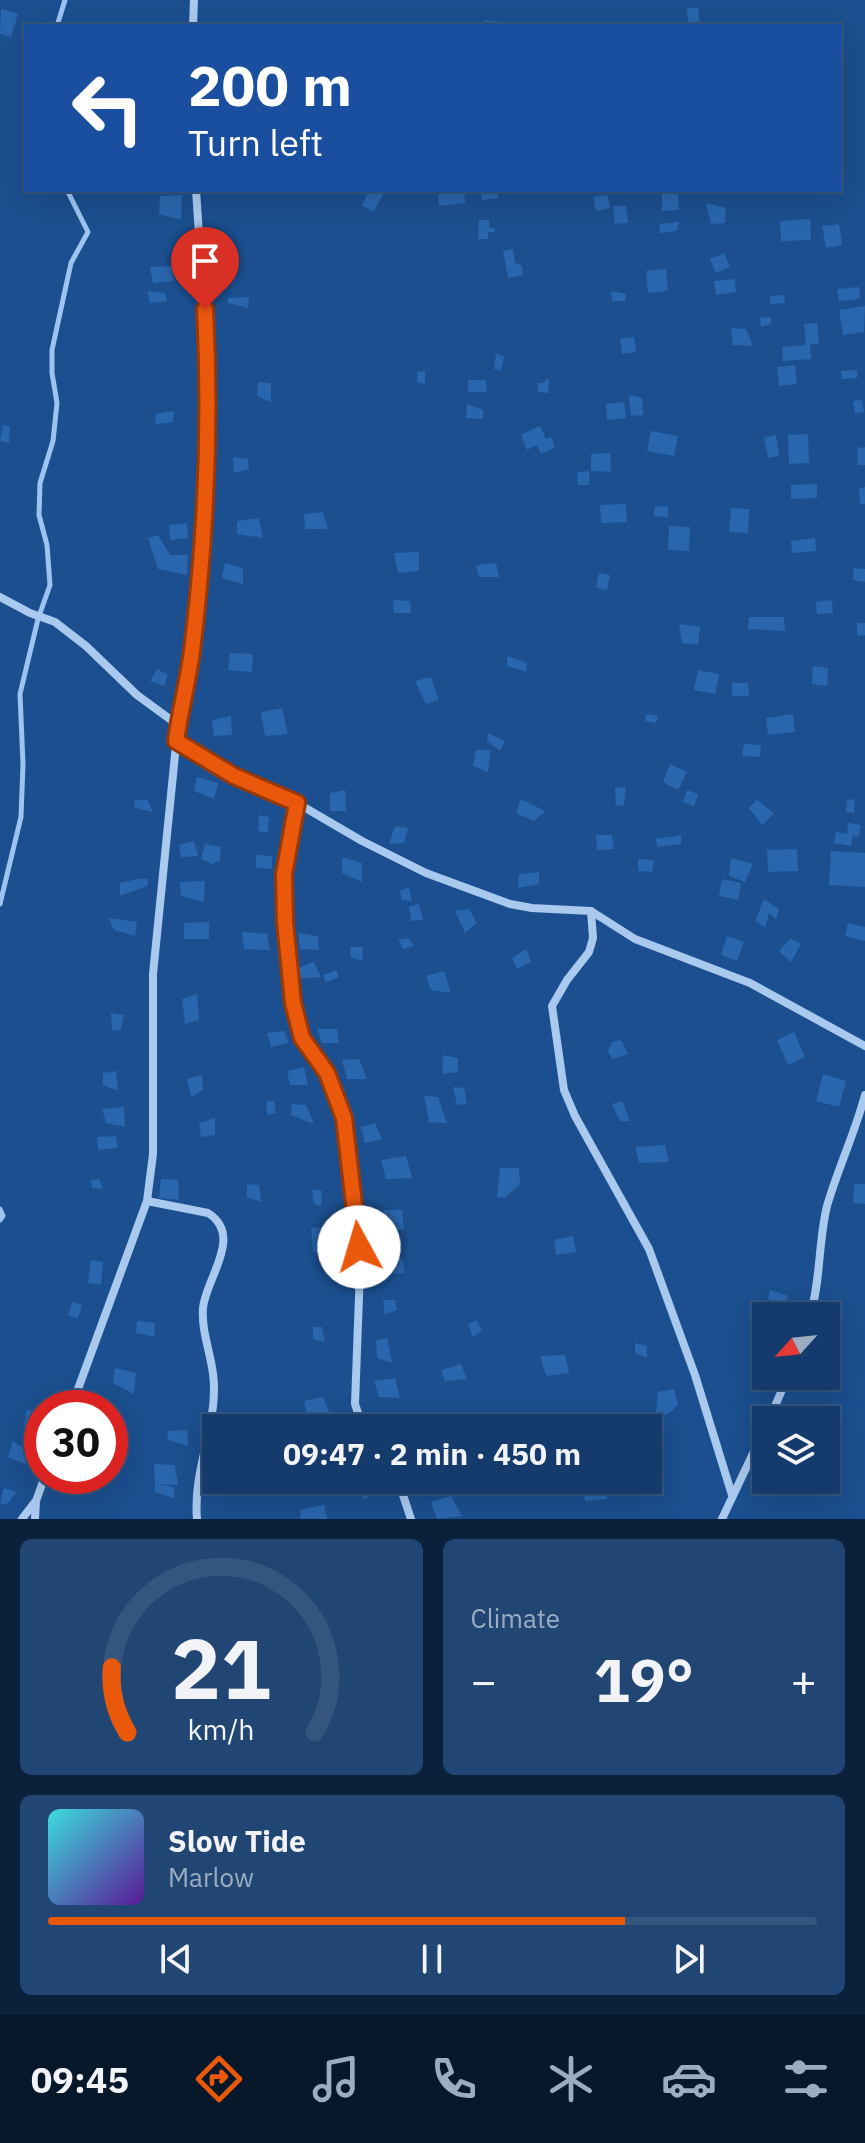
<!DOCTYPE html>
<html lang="en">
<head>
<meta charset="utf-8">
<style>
  :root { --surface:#143b6b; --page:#214673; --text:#f1f3f6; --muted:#9dadc1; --line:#33557e; --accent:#ea580c }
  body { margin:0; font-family:"IBM Plex Sans",sans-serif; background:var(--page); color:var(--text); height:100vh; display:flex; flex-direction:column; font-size:30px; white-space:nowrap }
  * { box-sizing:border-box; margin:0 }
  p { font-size:26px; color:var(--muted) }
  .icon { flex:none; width:44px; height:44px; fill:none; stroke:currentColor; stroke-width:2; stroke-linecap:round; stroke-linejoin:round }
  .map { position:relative; height:1519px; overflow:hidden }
  .side { display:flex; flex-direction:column; gap:20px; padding:20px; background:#0b203b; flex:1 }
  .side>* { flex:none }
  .guide { position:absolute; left:24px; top:24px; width:818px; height:168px; border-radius:0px; box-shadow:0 8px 32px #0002,0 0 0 2px var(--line); background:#1a4fa0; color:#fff; overflow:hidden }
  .needle { width:52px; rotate:243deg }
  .controls { position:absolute; left:752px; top:1302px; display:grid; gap:16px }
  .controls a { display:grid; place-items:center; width:88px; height:88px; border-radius:0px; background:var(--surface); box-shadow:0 8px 32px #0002,0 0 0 2px var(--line); font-size:40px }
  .speed { position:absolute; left:24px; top:1390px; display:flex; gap:16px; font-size:40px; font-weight:700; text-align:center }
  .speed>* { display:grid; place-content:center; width:104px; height:104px; border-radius:50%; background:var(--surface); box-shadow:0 8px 32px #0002,0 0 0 2px var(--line); line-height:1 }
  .speed .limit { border:12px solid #d22; background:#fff; color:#111 }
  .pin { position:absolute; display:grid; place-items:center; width:68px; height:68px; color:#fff; margin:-82px -34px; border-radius:50% 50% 50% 0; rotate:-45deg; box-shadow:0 0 8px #0007 }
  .pin .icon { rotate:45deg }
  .me { position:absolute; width:88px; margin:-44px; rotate:354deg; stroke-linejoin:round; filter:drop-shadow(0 0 6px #0008) }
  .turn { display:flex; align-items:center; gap:28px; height:168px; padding:0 32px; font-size:36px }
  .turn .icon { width:104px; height:104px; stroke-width:2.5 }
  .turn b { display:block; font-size:56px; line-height:68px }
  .big { font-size:60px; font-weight:700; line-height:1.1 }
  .side .widget { flex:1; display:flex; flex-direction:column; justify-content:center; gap:12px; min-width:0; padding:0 28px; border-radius:12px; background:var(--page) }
  .side .dial { align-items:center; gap:0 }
  .dial svg { height:208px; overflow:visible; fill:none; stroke:var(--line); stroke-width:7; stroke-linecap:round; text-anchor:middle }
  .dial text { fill:var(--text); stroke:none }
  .song { display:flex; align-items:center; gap:24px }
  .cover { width:96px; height:96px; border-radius:12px; background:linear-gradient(135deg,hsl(180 70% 55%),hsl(270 70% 35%)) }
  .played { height:8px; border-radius:4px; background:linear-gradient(90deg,var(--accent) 75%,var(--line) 75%) }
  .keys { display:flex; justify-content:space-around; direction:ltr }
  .heat { display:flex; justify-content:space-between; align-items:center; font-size:44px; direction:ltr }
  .side .tiles { flex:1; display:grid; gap:20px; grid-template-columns:1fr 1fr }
  .widget:last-child { grid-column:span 2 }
  .trip { position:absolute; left:202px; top:1414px; width:460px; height:80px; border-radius:0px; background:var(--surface); box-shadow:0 8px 32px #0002,0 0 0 2px var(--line); font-weight:700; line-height:80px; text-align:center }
  .dock { display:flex; height:128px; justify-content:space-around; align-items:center; background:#08182b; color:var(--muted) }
  .dock .icon { width:56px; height:56px }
  .dock .active { color:var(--accent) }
  .dock b { font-size:36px; color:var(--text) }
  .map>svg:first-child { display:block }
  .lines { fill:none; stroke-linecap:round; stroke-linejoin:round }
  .stream { stroke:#9cc4f0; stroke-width:5 }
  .building { fill:#2a66ad }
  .minor { stroke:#a9c9ee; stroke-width:8 }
  .route-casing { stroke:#983908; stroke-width:20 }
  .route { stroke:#ea580c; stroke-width:14 }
</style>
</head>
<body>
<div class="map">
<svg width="865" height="1519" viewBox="0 0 865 1519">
  <rect width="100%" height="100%" fill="#1b4f8f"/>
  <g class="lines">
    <path class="stream" d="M57,26L65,0
      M0,904L21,817L23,764L20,694L38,619L50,585L47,545L39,515L40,483L53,441L57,403L52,373V350L71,263L88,232L67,190
      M0,1209L3,1216L0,1220"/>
  </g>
  <path class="building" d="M687,8H698L700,26H688Z
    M1,9L18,14L11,37L0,34Z
    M485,20L506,22L505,26H485Z
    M369,190L383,194L374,212L362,206Z
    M438,190H464L465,203L439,206Z
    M481,190H497L498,198L482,200Z
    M678,193L679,210L662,211V194Z
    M182,195L181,220L159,214L160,196Z
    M608,195L610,208L596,211L593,197Z
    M706,203L726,208L725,223L711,224Z
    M613,206H626L628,223L615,224Z
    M810,219L811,240L781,241L780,221Z
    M479,220H489V228H494L495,232H488V239H478Z
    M679,222L677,231L660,233L659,224Z
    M839,224L842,245L826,248L822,226Z
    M513,249L515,263L522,266L523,275L508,278L503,251Z
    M724,253L730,267L716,273L710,259Z
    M171,266L174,281L153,283L150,267Z
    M666,269L668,291L648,293L646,271Z
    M735,279L736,292L716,295L714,281Z
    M859,287L860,299L839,301L837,289Z
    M147,291L165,293L167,301L150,303Z
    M611,291L626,294L625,301H612Z
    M784,295L785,303L770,304V296Z
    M249,297L248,308L228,303V298Z
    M865,306L864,332L843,335L839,310Z
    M771,317V324L761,327L760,318Z
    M817,323L819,343L810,345L811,359L783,361L782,347L806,345L804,324Z
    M731,328L746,329L753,346L733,345Z
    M634,337L636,352L622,354L620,339Z
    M496,354L504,356L501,371L494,369Z
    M795,365L797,384L779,386L777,367Z
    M857,370V378L842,379L841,371Z
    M425,371V384L417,382V372Z
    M546,379L549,380L548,393L538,392V383H544Z
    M468,380H486L487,392H468Z
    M258,382L271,383V402L257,396Z
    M629,395L642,398L643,415L631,416Z
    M862,400L864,412L855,414L853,401Z
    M624,402L626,418L607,420L606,404Z
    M467,404L483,410V419L466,418Z
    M174,411L173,422L156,424L155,414Z
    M3,425L10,427L9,443L0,441Z
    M540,426L546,439L551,437L555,447L541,454L537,445L527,450L521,435Z
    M651,431L678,436L674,456L647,451Z
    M808,434L809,463L789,464L788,435Z
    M776,435L779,456L768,458L764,437Z
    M865,447V465H858L857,448Z
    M610,453L611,472L591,471V454Z
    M233,457L248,459L249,469L234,473Z
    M589,471V485H578L577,472Z
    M817,484V498L791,499V485Z
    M865,487V504L860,505L859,488Z
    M626,504L627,522L601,523L600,505Z
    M655,506L668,507V517L654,516Z
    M731,508L749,509L748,533L729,532Z
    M323,512L328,529H305L304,514Z
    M259,518L263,538L237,534V521Z
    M187,523L188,538L170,540L169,525Z
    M669,526L690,527L689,551L668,550Z
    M158,535L170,555H188L187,575L158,569L148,538Z
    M815,538L816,551L792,553L791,541Z
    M419,552V571L398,573L394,553Z
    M225,563L243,568V584L222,578Z
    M496,563L499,577H479L476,565Z
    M854,568L865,569V582L853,580Z
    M599,573L610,575L607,590L596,588Z
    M393,600L410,601L411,613H394Z
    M832,600L833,613L817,614L816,602Z
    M749,617H784L785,631L748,629Z
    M857,623H865V635L857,636Z
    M679,624L700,627L698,645L682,643Z
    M230,653L253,654L252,672L228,670Z
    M507,656L527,663L526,672L507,666Z
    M813,666L828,668L827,686L812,684Z
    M157,669L168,675L164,686L150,681Z
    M698,670L719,674L715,694L694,690Z
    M431,677L439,700L426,704L415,681Z
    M732,683H748L749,696H732Z
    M282,708L288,734L265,736L261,712Z
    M646,714L658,716L656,723L645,721Z
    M793,714L795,732L768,735L766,718Z
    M231,716L232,735L214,736L212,720Z
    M488,733L505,741L500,751L487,741Z
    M744,744L761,745L760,757L742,756Z
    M476,750H491L488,772L473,766Z
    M670,764L687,772L678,790L663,782Z
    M197,777L218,783L214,799L194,791Z
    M615,787L626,788L624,805L616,806Z
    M345,790L346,811H330V793Z
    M687,790L698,794L694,806L683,802Z
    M147,799L153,812L135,808L134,801Z
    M521,799L545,811L534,821L516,813Z
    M847,799L855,800L854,813L846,812Z
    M757,800L774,813L762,825L749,808Z
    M259,815L269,817L268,833L258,831Z
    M848,823L861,825L859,836L853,835L851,846L834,843L836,832L847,834Z
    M395,826L408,828L404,843L389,844Z
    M596,835H612L614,849L597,850Z
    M681,835V844L658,847L655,839Z
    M194,841L198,856L181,857L179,845Z
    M205,844L221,847L220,860L212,864L201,859Z
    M797,849L798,871L768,872L767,850Z
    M831,851L865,853V887L829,885Z
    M256,855L272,856V869L256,868Z
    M342,857L362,863V882L342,873Z
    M731,858L753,864L745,882L729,876Z
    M638,859L654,860L652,872L638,871Z
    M539,872V884L518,888L519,874Z
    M137,879H148L147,886L120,896V883Z
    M722,879L741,883L738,900L719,896Z
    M205,881L204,902L181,896L180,882Z
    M409,887L412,901L402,900L400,891Z
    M764,899L779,909L776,919L769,913L765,927L755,921Z
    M419,904L423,920L411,921L409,907Z
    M469,909L477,923L465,933L455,911Z
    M109,918L137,922L135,936L114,930Z
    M209,922V939H184V923Z
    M848,923L865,927V941L845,936Z
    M242,932L267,934L270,950L244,949Z
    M298,933L318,936L319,950L300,949Z
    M727,936L744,942L737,961L721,955Z
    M409,938L414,946L403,949L398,940Z
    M790,939L801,944L791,962L779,951Z
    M350,947H363L362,961L351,957Z
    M526,949L531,962L517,969L512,958Z
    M314,962L321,977L298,979L296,969Z
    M336,970L339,977L326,982L323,975Z
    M444,971L451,993L431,990L426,976Z
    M197,994L199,1020L185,1024L182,999Z
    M111,1013L124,1015L121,1030L112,1031Z
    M317,1029H337L339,1043H322Z
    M284,1031L289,1043L271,1047L267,1033Z
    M794,1032L805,1057L788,1065L777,1040Z
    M621,1040L628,1054L612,1059L608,1051L612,1042Z
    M443,1055L458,1058V1072L442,1074Z
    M359,1059L367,1079H347L342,1060Z
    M304,1067L308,1085H290L287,1071Z
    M116,1071L118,1091L103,1085V1073Z
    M823,1074L846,1081L839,1107L816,1101Z
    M202,1075L203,1090L191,1097L187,1079Z
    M453,1087L464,1088L467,1104L457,1105Z
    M424,1096L438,1097L447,1123L429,1122Z
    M274,1101L276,1113L267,1115L266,1102Z
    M622,1101L630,1121H620L612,1104Z
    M292,1104L306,1105L314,1124L291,1115Z
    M124,1107L125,1127L106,1123L102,1109Z
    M215,1118V1135L201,1137L199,1123Z
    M375,1123L382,1139L365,1143L361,1127Z
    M116,1136L118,1148L98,1150L97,1137Z
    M665,1145L669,1162L639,1163L635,1147Z
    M406,1156L412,1178L386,1179L381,1160Z
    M500,1168H519L520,1184L505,1198L497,1197Z
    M99,1179L103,1189L92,1188L91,1180Z
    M161,1179L178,1180L179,1200L159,1198Z
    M247,1184L259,1185L261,1202L247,1197Z
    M854,1184H865V1204L853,1203Z
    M312,1189L322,1191L321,1206L314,1204Z
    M384,1210H402L404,1230L383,1229Z
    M371,1214L377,1226L366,1228L362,1217Z
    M325,1227L330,1252H313L311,1228Z
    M573,1236L576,1252L556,1255L554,1240Z
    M378,1253L391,1255L392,1265L380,1266Z
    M397,1259H403L404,1273L394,1274Z
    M91,1260L103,1262L101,1285L88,1283Z
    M770,1290L788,1296L785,1307L768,1301Z
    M383,1300H395L397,1310L385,1314Z
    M72,1302L82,1305L78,1318L68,1316Z
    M476,1320L482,1331L473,1337L468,1324Z
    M137,1321L155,1323L154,1337L136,1333Z
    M313,1327H322L325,1342L313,1339Z
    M387,1338L392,1363L377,1358L376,1340Z
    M635,1343L647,1346V1358L635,1353Z
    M565,1355L569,1373L546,1376L540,1356Z
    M461,1364L467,1379L445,1381L441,1370Z
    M115,1368L136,1373L134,1394L113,1383Z
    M395,1378L400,1398L379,1397L374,1381Z
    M674,1389L678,1405L668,1414L655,1419L658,1392Z
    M323,1397L332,1418L308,1420L304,1401Z
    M27,1409L39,1415L34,1429L24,1426Z
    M187,1430L188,1446L168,1440L167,1431Z
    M13,1441L30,1452L25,1464L8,1457Z
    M154,1464L175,1465L178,1485L155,1484Z
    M56,1478L71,1484L69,1491L52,1485Z
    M356,1480H374L379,1492L363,1499Z
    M415,1480H434L438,1487L421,1494Z
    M607,1481V1499L585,1501L583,1483Z
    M155,1484L174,1487V1498L155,1492Z
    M4,1488L17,1492L6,1505L0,1503Z
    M451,1496L462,1516L437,1519L431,1502Z
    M324,1505L327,1519H301L300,1510Z"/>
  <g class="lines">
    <path class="minor" d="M193,26L194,0
      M0,597L30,613L55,622L86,646L137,695L178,725
      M176,741L234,776L297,803L362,841L426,873L510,904L532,908L591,911L635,939L750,983L865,1046
      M297,803L284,874L289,964L293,1003L302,1038L327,1073L344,1118L357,1223L360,1270L355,1404L363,1428
      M591,911L593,938L589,952L567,980L552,1006L564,1090L575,1116L649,1249L695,1375L732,1495
      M147,1201L208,1213C244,1236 206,1278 203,1308C201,1335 214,1360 214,1386C215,1433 193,1470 197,1519
      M810,1316C821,1280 818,1243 827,1206C838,1168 855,1133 865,1095
      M71,1408L147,1201L153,1154V974L178,725L194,633L207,486L208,368L196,190
      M769,1420L788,1376
      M398,1480L411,1519
      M22,1519L35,1502
      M35,1519L36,1501L45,1476
      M722,1519L766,1426"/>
  </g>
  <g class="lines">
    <g class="route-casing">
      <path id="route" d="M205,309C211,424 206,537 192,651C188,681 180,711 176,741L234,776L297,803L284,874L285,922L293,1003L302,1038L327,1073L344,1118L359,1247"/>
    </g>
    <use href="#route" class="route"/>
  </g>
</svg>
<div class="controls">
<a><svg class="needle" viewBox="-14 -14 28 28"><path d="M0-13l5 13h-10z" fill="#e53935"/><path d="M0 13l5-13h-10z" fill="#9dadc1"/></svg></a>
<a><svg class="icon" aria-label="layers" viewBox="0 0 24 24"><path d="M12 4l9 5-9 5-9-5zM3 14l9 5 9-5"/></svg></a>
</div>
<div class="speed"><div class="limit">30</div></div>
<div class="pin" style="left:205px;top:309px;background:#d93025"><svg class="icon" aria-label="arrive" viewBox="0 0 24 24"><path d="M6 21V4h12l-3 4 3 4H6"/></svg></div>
<svg class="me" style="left:359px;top:1247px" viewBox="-20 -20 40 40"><circle r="19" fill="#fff"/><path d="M0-13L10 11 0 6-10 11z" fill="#ea580c"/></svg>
<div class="trip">09:47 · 2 min · 450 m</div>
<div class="guide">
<div class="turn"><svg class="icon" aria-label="left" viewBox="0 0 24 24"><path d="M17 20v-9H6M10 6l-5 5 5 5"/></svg><div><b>200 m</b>Turn left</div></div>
</div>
</div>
<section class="side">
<div class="tiles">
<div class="widget dial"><svg viewBox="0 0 100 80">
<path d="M14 69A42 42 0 1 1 86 69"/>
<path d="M14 69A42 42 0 0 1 8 44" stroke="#ea580c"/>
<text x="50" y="56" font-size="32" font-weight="700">21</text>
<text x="50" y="72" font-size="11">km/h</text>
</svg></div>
<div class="widget"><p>Climate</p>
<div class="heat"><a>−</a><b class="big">19°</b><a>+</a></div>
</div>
<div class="widget">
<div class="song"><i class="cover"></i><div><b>Slow Tide</b><p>Marlow</p></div></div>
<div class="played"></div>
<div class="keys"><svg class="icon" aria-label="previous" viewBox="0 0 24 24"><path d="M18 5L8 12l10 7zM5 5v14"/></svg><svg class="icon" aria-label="pause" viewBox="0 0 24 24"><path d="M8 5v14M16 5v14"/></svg><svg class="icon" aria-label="next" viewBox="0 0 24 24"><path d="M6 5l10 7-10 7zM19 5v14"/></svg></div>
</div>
</div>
</section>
<nav class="dock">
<b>09:45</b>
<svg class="icon active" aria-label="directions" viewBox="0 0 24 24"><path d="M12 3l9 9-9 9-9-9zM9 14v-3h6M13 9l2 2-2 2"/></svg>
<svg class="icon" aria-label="music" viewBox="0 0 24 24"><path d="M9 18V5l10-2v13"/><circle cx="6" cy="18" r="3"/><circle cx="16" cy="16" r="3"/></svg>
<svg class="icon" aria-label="phone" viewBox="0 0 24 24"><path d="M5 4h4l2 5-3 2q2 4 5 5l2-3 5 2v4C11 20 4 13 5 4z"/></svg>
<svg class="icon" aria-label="climate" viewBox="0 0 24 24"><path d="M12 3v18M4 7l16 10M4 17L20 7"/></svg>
<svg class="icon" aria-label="car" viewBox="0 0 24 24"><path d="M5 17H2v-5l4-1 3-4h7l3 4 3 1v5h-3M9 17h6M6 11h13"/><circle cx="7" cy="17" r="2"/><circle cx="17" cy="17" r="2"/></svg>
<svg class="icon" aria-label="filters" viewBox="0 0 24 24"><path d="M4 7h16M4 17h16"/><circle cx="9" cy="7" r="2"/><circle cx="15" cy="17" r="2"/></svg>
</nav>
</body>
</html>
